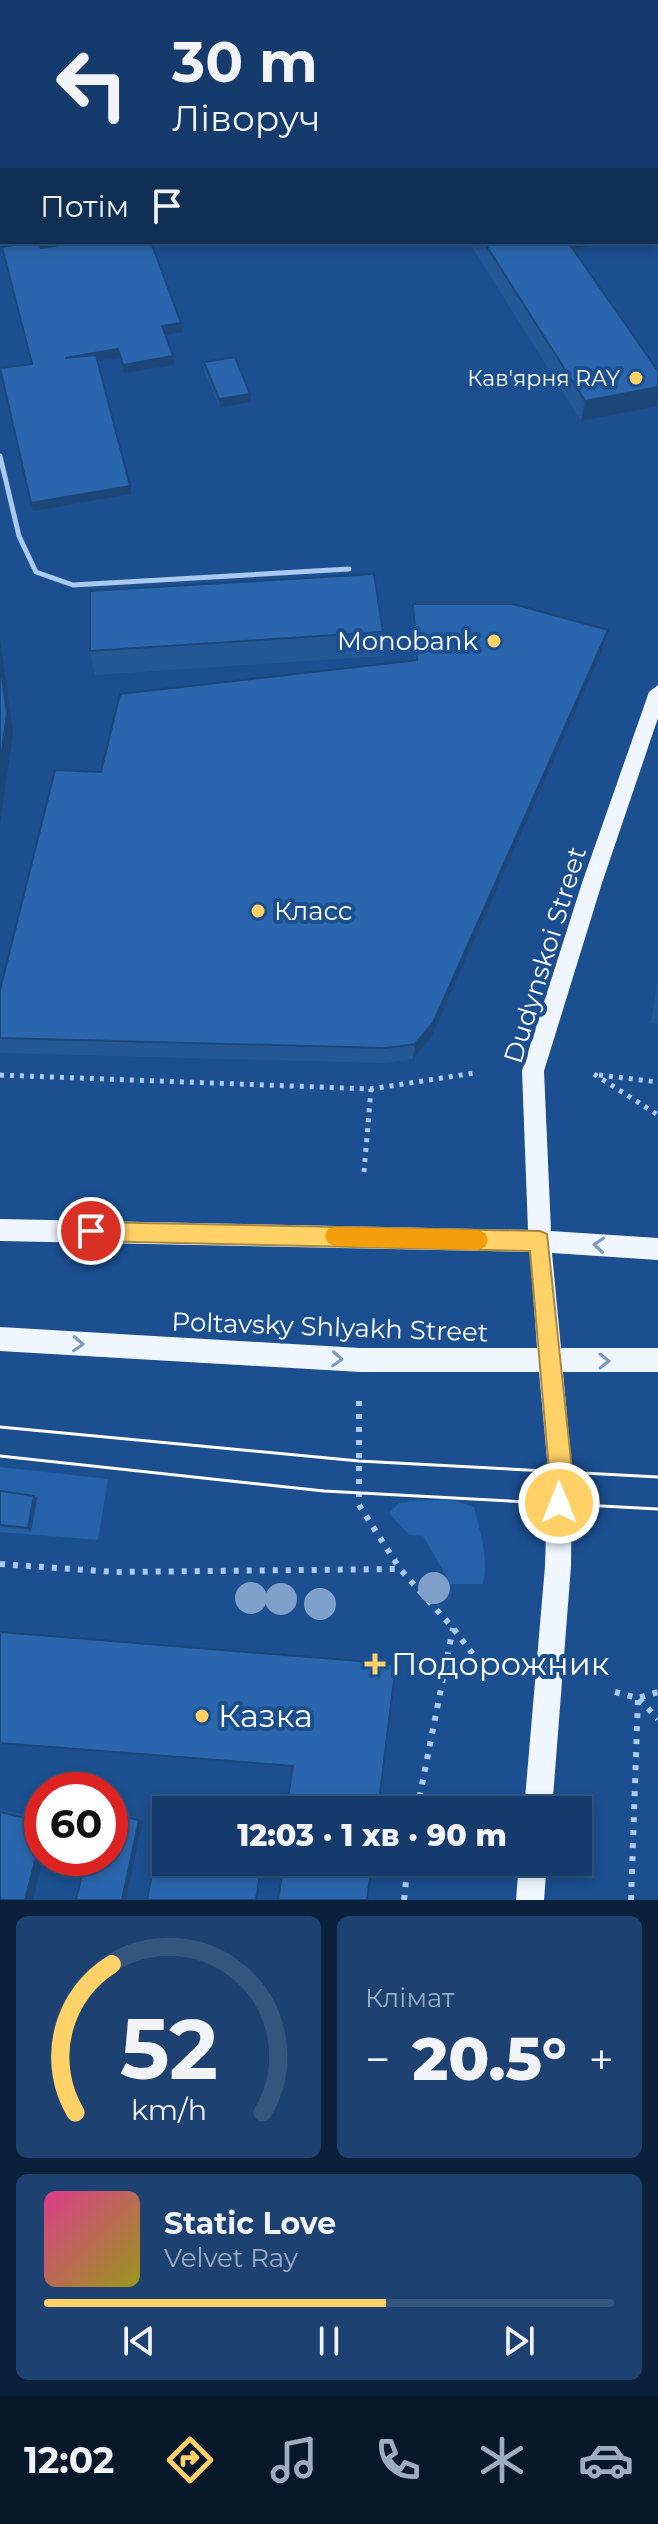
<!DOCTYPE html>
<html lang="uk">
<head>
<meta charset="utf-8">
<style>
  :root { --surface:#143b6b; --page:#1d4271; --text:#f1f3f6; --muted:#9dadc1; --line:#33557e; --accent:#ffd166 }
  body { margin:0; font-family:Montserrat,sans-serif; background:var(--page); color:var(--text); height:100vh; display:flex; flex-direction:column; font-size:30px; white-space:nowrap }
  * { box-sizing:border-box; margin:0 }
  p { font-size:26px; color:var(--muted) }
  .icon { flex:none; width:44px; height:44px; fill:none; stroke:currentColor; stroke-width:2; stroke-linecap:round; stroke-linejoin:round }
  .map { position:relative; height:1900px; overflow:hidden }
  .details { display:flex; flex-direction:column; gap:16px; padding:16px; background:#0b203b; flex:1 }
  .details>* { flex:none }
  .banner { position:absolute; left:0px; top:0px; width:658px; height:244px; box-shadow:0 4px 12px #0003,0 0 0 2px var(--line); background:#143b6b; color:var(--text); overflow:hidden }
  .speed { position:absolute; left:24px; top:1772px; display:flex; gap:16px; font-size:40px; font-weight:700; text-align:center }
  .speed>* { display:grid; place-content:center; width:104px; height:104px; border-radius:50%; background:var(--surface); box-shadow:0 4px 12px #0003,0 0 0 2px var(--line); line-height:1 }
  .speed .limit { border:12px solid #d22; background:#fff; color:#111 }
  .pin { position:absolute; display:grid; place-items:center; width:68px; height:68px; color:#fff; margin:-34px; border:4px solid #fff; border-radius:50%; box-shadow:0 2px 8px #0007 }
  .me { position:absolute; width:88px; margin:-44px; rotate:0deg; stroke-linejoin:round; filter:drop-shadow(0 0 6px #0008) }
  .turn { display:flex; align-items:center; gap:28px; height:168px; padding:0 40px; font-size:36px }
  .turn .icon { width:104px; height:104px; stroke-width:2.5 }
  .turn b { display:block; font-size:56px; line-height:68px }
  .then { display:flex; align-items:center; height:76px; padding:0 40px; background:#0003; gap:16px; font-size:30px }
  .big { font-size:60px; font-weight:800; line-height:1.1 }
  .details .widget { flex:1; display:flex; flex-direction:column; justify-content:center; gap:12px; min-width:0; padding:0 28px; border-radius:12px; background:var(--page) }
  .details .dial { align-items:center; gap:0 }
  .dial svg { height:208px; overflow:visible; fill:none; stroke:var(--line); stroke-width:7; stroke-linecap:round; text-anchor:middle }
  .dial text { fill:var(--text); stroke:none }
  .song { display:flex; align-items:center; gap:24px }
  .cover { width:96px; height:96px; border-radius:12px; background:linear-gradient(135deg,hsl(330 70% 55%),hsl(60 70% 35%)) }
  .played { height:8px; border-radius:4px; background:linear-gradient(90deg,var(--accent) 60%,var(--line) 60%) }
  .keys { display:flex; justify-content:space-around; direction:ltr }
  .heat { display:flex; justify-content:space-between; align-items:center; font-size:44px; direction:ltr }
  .details .tiles { flex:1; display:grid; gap:16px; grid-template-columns:1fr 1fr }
  .widget:last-child { grid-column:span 2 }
  .trip { position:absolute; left:152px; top:1796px; width:440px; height:80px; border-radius:0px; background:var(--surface); box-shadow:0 4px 12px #0003,0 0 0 2px var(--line); font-weight:800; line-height:80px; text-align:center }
  .tabs { display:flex; height:128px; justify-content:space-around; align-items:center; background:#08182b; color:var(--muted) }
  .tabs .icon { width:56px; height:56px }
  .tabs .current { color:var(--accent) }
  .tabs b { font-size:36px; color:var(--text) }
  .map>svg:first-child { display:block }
  .green { fill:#2461a8 }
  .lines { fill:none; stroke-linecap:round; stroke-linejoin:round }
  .path-far1 { stroke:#a9c9ee; stroke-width:5; stroke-dasharray:4 6; stroke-linecap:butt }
  .path { stroke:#a9c9ee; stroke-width:6; stroke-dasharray:5 8; stroke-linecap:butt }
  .service { stroke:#a9c9ee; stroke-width:5 }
  .primary { fill:#f0f6ff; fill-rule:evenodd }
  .tram { stroke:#fff; stroke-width:3 }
  .tree { fill:#7ea0ca }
  .wall { fill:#245895 }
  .shaded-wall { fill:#1d4779 }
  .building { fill:#2a66ad; stroke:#1d4779; stroke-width:2 }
  .oneway { stroke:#7b9ac1 }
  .route { fill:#ffd166; stroke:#a68842; stroke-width:2 }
  .slow { fill:#f59e0b }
  .poi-dot { fill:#ffd166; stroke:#1b4f8f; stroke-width:3 }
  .labels { text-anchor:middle; stroke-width:8; stroke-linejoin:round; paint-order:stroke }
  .far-poi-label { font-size:22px; fill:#fff; stroke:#1b4f8f; text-anchor:end }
  .poi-label { font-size:26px; fill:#fff; stroke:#1b4f8f; text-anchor:end }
  .street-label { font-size:26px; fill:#fff; stroke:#1b4f8f }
  .near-poi-label { font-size:32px; fill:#fff; stroke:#1b4f8f; text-anchor:start }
</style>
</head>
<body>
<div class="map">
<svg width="658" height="1900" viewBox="0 0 658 1900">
  <rect width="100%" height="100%" fill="#1b4f8f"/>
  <path class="green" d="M0,1467L108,1479L98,1540L0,1532Z
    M417,1500H453L474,1507C480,1531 489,1559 483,1584H451L423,1536L409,1535L389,1513L399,1503Z"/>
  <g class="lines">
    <path class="path-far1" d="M594,1074L658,1115
      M0,1075L371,1089L474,1073
      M599,1075L658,1082
      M364,1172L371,1089"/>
    <path class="path" d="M359,1401V1505L400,1569
      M0,1564L115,1572L400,1569L453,1628L481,1665
      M615,1692L638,1698L658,1692
      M639,1699L658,1719
      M417,1810L453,1628
      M404,1900L408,1862
      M631,1900L638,1698"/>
    <path class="service" d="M0,456L19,536L36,572L73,585L349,569"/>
    <path class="primary" d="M472,0H484L486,2H474Z
      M656,235L658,236V245L651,242H656Z
      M658,685V718L602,883L544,1071L551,1231L658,1238V1260L552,1253L561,1348H658V1372H563L572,1470L571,1566L552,1810H524L545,1566L548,1470L539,1372H360L0,1351V1327L360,1348H537L530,1252L0,1241V1219L528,1230L522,1071L582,883L649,692Z
      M519,1862H547L544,1900H516Z"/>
    <path class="tram" d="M0,1427L359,1461L658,1477
      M0,1456L324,1491L658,1509"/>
  </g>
  <g class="tree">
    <circle cx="434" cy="1588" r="16"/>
    <circle cx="251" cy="1598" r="16"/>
    <circle cx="281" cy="1599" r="16"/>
    <circle cx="320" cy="1604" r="16"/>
  </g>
  <path class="wall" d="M469,242H601L600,244L573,249L658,371L581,421Z
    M204,362L251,402L220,408L204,371Z
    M413,604L608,630L603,649L431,1038L413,1059L385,1063L0,1053V990L101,772L414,661L412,624Z
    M383,632L382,656L95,675L90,651Z
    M658,978V1024L651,1023Z
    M0,1491L34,1496L37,1498L31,1531L0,1527Z
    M0,1809L42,1819V1858L0,1900Z
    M110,1812L143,1819L110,1858Z"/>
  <path class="shaded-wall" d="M559,242H601L600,244L558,252Z
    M181,323L182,332L163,335L162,326Z
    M118,349L119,358L67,366L65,358Z
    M173,356L174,365L124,373L123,365Z
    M658,387V406L581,421L585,401Z
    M250,394L251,402L220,408L219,399Z
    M130,486L131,494L33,511L31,503Z
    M608,630L603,649L431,1038L413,1059L415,1044Z
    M0,639L13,733L0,824Z
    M34,1496L37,1498L31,1531L28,1528Z
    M143,1819L126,1900H122L139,1820Z
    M42,1834V1858H43L33,1900H25Z
    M262,1862H263L257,1900H256Z"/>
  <path class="building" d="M143,0H212L213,2H144Z
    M327,0H396L397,2H328Z
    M0,29H2V146L0,138Z
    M32,242H39L41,248L76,242H151L181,323L162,326L173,356L123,365L118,349L65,358L96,355L130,486L31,503L0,368L32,364L2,247Z
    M484,242H568L658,371V387L585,401Z
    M235,357L250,394L219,399L204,362Z
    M374,574L383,632L90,651V591Z
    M413,604H513L608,630L433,1023L415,1044L386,1048L0,1038V990L55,770L101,772L120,694L417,660Z
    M0,661L7,714L0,764Z
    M0,1491L34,1496L28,1528L0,1525Z
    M0,1632L396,1664L378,1810H286L293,1766L0,1743Z
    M0,1812L42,1822V1834L25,1900H0Z
    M110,1814L139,1820L122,1900H76L86,1858H110Z
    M161,1827L166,1828V1862H262L256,1900H147Z
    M284,1862H372L367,1900H278Z"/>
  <defs><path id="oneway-chevron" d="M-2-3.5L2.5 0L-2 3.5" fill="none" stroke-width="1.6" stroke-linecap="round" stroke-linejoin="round" transform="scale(2)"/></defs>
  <g class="oneway">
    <use href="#oneway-chevron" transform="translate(599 1245) rotate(-176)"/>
    <use href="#oneway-chevron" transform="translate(78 1344) rotate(3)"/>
    <use href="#oneway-chevron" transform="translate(337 1359) rotate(3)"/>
    <use href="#oneway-chevron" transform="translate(604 1361) rotate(-1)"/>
  </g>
  <path class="route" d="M91,1222L540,1231L547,1234L572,1470L571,1503L568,1512L559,1515L551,1512L548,1503L549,1470L530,1251L91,1241L83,1238L80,1231L83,1224Z"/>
  <path class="slow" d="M335,1227L478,1230L485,1233L488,1240L485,1247L478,1250L335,1246L328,1243L325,1236L328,1229Z"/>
  <g class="poi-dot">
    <circle cx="636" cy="378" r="8"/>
    <circle cx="494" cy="641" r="8"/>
    <circle cx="258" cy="911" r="8"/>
    <path d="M371 1652h8v8h8v8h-8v8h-8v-8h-8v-8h8z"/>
    <circle cx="202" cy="1716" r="8"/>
  </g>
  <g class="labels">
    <g class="far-poi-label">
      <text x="620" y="386">Кав'ярня RAY</text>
    </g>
    <g class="poi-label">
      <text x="478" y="650">Monobank</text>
      <text x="274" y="920" text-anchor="start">Класс</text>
    </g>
    <g class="street-label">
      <text transform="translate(545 955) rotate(-73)" y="9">Dudynskoi Street</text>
      <text transform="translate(330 1327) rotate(2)" y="9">Poltavsky Shlyakh Street</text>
    </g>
    <g class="near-poi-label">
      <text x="391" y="1675">Подорожник</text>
      <text x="218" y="1727">Казка</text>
    </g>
  </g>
</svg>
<div class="speed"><div class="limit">60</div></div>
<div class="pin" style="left:91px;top:1231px;background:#d93025"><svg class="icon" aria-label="arrive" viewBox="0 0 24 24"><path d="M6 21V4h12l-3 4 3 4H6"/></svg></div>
<svg class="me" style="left:559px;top:1503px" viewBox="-20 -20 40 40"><circle r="17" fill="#ffd166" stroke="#fff" stroke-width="3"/><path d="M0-11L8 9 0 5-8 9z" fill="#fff"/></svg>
<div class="trip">12:03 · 1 хв · 90 m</div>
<div class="banner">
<div class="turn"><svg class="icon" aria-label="left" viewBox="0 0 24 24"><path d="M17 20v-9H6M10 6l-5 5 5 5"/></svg><div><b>30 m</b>Ліворуч</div></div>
<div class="then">Потім<svg class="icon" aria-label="arrive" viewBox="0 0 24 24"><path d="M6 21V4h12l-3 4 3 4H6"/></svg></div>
</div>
</div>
<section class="details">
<div class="tiles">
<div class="widget dial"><svg viewBox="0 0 100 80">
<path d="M14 69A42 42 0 1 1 86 69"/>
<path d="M14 69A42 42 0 0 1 28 12" stroke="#ffd166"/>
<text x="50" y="56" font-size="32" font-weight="700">52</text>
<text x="50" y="72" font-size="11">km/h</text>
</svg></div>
<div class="widget"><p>Клімат</p>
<div class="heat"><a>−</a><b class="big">20.5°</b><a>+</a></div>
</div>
<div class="widget">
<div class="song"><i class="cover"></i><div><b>Static Love</b><p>Velvet Ray</p></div></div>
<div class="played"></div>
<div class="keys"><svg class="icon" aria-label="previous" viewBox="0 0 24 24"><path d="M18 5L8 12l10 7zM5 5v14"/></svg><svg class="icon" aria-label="pause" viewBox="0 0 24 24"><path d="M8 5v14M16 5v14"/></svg><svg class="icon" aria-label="next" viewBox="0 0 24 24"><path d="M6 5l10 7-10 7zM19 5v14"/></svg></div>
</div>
</div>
</section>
<nav class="tabs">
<b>12:02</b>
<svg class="icon current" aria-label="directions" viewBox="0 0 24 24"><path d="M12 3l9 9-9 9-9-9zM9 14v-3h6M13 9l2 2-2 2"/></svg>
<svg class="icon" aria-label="music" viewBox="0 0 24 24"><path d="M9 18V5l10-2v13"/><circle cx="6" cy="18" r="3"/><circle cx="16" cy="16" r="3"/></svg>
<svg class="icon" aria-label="phone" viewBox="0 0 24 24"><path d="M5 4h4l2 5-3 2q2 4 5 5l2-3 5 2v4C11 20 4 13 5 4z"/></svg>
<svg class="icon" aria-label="climate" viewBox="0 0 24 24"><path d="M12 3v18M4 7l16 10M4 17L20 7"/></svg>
<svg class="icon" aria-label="car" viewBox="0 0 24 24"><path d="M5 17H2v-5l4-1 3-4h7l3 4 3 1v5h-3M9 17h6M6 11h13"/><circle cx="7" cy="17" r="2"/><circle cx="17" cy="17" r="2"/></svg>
</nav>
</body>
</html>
